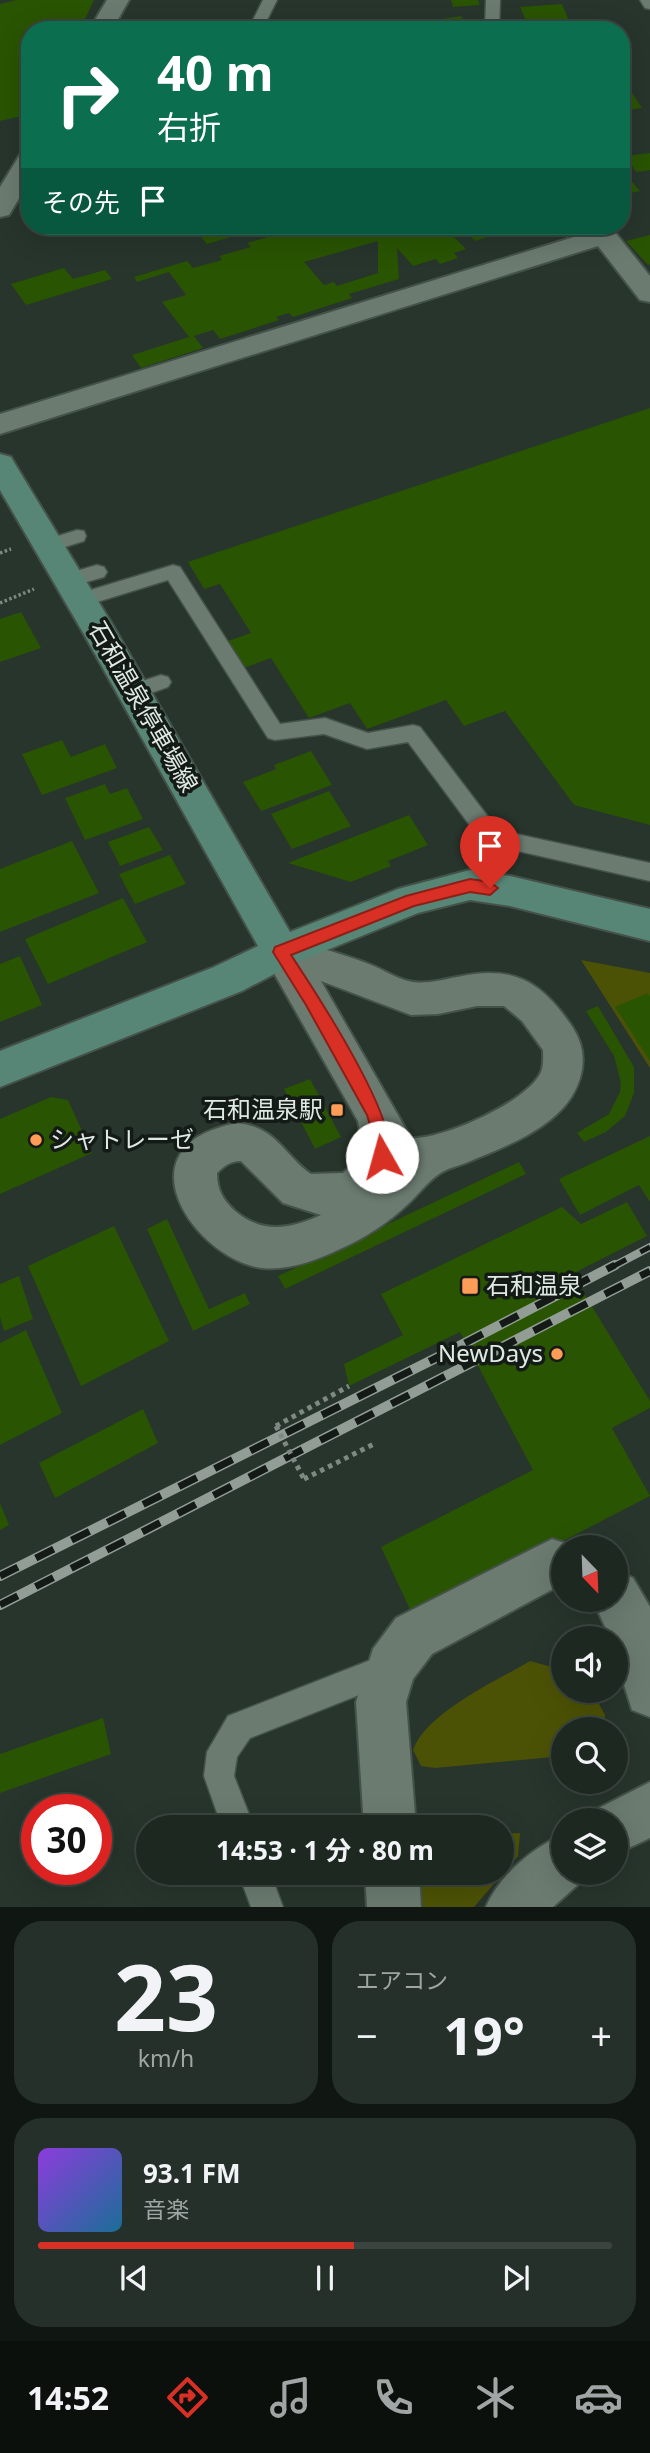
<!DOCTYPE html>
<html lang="ja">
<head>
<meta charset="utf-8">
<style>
  :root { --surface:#1d2821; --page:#25302a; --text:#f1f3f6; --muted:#a0a6a5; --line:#3b443f; --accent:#d93025 }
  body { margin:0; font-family:"Noto Sans","Noto Sans JP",sans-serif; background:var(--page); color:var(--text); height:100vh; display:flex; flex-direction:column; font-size:26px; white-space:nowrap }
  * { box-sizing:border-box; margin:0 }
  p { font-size:23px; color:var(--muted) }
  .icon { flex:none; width:38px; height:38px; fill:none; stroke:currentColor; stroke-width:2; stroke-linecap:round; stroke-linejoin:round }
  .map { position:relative; height:1907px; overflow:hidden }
  .drawer { display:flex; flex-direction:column; gap:14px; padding:14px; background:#101612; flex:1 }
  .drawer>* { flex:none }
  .guide { position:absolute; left:21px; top:21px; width:609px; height:214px; border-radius:28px; box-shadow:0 7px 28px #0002,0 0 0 2px var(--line); background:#0b6e4f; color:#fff; overflow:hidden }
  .needle { width:46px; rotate:157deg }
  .buttons { position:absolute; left:551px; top:1535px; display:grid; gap:14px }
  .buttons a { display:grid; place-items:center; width:77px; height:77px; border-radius:50%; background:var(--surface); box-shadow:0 7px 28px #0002,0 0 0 2px var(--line); font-size:35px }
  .speed { position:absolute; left:21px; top:1794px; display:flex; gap:14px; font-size:35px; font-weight:700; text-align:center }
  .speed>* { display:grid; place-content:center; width:91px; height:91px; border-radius:50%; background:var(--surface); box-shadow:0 7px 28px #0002,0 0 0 2px var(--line); line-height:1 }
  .speed .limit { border:10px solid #d22; background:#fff; color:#111 }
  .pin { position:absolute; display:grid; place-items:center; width:60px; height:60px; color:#fff; margin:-72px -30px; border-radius:50% 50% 50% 0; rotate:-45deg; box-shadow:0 0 7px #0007 }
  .pin .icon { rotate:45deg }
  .me { position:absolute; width:77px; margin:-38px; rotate:353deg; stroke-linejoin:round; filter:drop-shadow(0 0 5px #0008) }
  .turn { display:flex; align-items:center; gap:24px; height:147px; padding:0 21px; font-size:32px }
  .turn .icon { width:91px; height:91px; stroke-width:2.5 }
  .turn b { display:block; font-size:49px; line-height:60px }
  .then { display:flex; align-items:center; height:66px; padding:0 21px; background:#0003; gap:14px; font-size:26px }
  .big { font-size:52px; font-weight:700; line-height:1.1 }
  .drawer .card { flex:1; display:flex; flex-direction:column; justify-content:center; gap:10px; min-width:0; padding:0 24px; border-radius:28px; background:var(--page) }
  .drawer .dial { align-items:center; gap:0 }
  .dial b { font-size:91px; line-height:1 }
  .song { display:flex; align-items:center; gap:21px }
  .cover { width:84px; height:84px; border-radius:10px; background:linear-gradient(135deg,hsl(270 70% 55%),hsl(200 70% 35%)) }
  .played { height:7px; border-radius:4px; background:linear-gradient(90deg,var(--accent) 55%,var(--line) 55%) }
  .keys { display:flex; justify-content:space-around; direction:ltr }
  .heat { display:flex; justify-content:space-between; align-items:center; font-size:38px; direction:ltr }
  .drawer .tiles { flex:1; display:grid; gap:14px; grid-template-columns:1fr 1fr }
  .card:last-child { grid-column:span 2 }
  .trip { position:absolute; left:136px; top:1815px; width:378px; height:70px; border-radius:35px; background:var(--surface); box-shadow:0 7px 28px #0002,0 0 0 2px var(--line); font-weight:700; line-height:70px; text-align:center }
  .dock { display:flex; height:112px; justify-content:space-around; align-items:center; background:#0c100d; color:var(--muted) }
  .dock .icon { width:49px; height:49px }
  .dock .active { color:var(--accent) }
  .dock b { font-size:32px; color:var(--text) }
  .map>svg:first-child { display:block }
  .green { fill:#4c5205 }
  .building { fill:#295402; fill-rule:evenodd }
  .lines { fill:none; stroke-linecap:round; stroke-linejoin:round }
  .lane-casing { stroke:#45524a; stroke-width:3 }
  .street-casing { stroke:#45524a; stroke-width:4 }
  .secondary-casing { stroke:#45524a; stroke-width:4 }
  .path-far1 { stroke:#7e8982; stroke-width:3.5; stroke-dasharray:2.5 2.5; stroke-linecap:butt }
  .path { stroke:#7e8982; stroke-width:5; stroke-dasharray:4.5 4.5; stroke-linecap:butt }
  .lane { fill:#6b7b70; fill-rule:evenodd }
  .street { fill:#6b7b70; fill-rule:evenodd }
  .secondary { fill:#578677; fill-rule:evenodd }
  .rail-far1-casing { stroke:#929d96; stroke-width:8 }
  .rail-casing { stroke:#929d96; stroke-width:10 }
  .rail-far1 { stroke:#141b17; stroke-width:5; stroke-dasharray:16; stroke-linecap:butt }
  .rail { stroke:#141b17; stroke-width:7; stroke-dasharray:20; stroke-linecap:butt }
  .path-bridge { stroke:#7e8982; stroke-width:5; stroke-dasharray:4.5 4.5; stroke-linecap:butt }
  .route { fill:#d93025; stroke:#8d1f18; stroke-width:2 }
  .poi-dot { fill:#fe9c58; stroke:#141b17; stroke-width:2.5 }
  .labels { text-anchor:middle; stroke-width:7; stroke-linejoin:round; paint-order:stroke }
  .street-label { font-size:24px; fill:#e0e9e3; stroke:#141b17 }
  .poi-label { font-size:24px; fill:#e0e9e3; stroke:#141b17; text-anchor:end }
</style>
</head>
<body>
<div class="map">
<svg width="650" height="1907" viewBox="0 0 650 1907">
  <rect width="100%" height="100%" fill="#27352c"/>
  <path class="green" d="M581,960L650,973V1068Z
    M530,1661L563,1670L564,1690L592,1691L605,1715L603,1729H564L563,1756L435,1768L421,1766L413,1750C427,1712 495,1682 530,1661Z
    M520,1833L518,1856L474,1907H408L405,1873L502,1872V1834Z"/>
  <path class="building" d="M16,0H94L80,30H30V114L0,121V4Z
    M451,0H478L480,5L453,7Z
    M562,4L569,21L527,23L520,7Z
    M461,16L468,27L448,30H424L422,27L445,24L442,19Z
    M630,90L642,108L621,111V91Z
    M650,153V170L636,172L626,156Z
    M627,176L640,191L621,195V177Z
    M192,226H268L207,244Z
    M305,226H443L466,249L454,253L458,258L440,264L436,259L413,266L397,248L399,279L349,294L352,298L293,317L289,313L276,317L279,320L220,339L213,330L194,336L203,348L141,368L132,355L189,337L162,302L186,295L169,272L137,282L134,277L187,261L193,268L222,260L219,256L251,247L247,243ZM378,241V273L337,286L334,282L324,285L304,262Z
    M461,226H523L475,241Z
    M650,235V264L648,265L626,241Z
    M64,268L73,279L105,270L112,279L26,305L11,284Z
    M650,408V825L574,805L505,711L464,726L446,700L367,729L350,703L309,718L271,658L244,668L228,641L251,633L220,584L204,589L188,562Z
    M21,612L41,648L0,662V619Z
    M62,740L71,757L105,744L117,768L42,795L22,754Z
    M311,751L332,785L261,811L243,782L276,769L274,765Z
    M105,784L110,794L127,788L143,819L85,840L65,798Z
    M329,791L351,826L292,849L271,814Z
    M409,815L428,845L388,861L391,866L351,882L288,863Z
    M149,827L163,850L120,866L108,842Z
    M72,841L99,893L0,932V869Z
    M170,855L186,884L135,904L119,874Z
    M123,898L147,942L48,984L25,939Z
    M20,956L42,1005L0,1022V964Z
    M648,993L650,997V1061L615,1007Z
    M598,1006L634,1067V1093L625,1116L606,1132L584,1142L577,1133L609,1114L620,1092L621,1083L614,1056L586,1011Z
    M310,1079L341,1137L315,1149L284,1089Z
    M51,1097L68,1100L92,1153L0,1194V1119Z
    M650,1136V1202L639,1185L580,1215L559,1179Z
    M519,1162L526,1174L285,1289L278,1276Z
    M627,1202L647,1236L572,1274L650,1401V1408L612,1428L650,1496L414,1618L381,1547L533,1470L460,1332L349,1386L344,1364L403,1335L381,1294L562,1207L581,1224Z
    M167,1219L209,1309L245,1293L250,1304L193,1331L147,1229Z
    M114,1226L169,1341L81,1386L28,1266Z
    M19,1276L33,1319L4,1331L0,1317V1284Z
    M26,1330L62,1413L0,1445V1343Z
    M143,1409L158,1443L55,1498L39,1463Z
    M0,1503L9,1525L0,1530Z
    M103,1718L111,1754L0,1793V1754Z"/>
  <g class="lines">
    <g class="lane-casing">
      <path id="lane" d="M263,0H277L262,30H248Z
        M486,0H500L499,30H485Z
        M640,0H650V9L645,8Z
        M77,530L84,531L86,536L84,541L49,552L42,551L40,546L42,541Z
        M97,565L104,567L107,572L104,577L69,587L62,585L59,580L62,575Z
        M173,565L180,567L280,724L325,718L368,733L413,725L420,727L498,830L650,863V881L483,843L408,742L367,749L324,734L275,740L268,738L168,580L81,607L74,605L71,600L74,595Z
        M161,675L168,677L171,682L168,687L134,699L127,696L124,691L127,686Z
        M391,1652L402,1656L406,1667L402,1678L250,1738L237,1757L234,1776L254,1827H222L204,1776L207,1752L228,1716Z
        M238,1872H270L283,1907H251Z"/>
    </g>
    <g class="street-casing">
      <path id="street" d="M107,0H129L112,30H89Z
        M30,150V180L9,215L0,217V187L21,153Z
        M583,226H610L650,276V302L640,300L598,246L0,434V414L587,233Z
        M281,936C310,945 340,953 369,964C382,969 395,978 408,981C424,985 442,980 457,977C512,965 540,980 571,1025C587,1048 586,1072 572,1096C551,1130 504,1147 468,1162C459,1166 447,1168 439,1174C427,1182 418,1195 408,1204C388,1223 365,1238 340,1249C317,1260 288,1271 262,1268C199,1259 129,1162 212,1130C222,1127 232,1122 243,1124C277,1129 286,1157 311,1174L343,1173L361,1157L362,1143L358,1121L262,952L267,941ZM321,981L411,1015L438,1014L477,1006H504L522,1021L543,1050C543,1056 544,1065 541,1072C529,1101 442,1140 411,1138ZM241,1161L283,1203L321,1215C291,1229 262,1234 235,1211C223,1200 217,1190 217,1173C224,1166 230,1161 241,1161Z
        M552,1539L577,1547H564V1590L555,1588L432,1654L413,1679L406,1702L416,1827H364L356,1702L373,1649L396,1618Z
        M616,1570L633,1578L650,1607V1717L632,1710L616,1660V1638H610L593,1600H616Z
        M650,1782V1838L616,1854V1820H593L597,1809Z
        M564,1834V1872H586L583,1880L553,1907H486C499,1876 533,1847 564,1834Z
        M365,1872H419L421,1907H367Z"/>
    </g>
    <g class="secondary-casing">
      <path id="secondary" d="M0,454L11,457L15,464L112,624L290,932L398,889L470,870L510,876L650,909V941L510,906L470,900L418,913L295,963L242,991L0,1087V1051L214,967L258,946L85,636L0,490Z"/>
    </g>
    <path class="path-far1" d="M0,553L11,549
      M0,603L34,589"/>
    <path class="path" d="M276,1426L349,1386
      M304,1479L374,1444"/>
    <use href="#lane" class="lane"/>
    <use href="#street" class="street"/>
    <use href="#secondary" class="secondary"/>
    <g class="rail-far1-casing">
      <path id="rail-far1" d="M612,1267L650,1247"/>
    </g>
    <g class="rail-casing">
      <path id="rail" d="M0,1576L444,1354L615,1265
        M0,1605L650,1271"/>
    </g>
    <use href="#rail-far1" class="rail-far1"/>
    <use href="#rail" class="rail"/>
    <path class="path-bridge" d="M276,1426L304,1479"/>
  </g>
  <path class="route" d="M470,879L490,882L498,888L490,895L470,892L414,906L291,955C314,990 405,1126 388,1163L382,1165L376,1163L373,1135L367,1115L306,1005L273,952L275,947L406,896Z"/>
  <g class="poi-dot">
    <rect x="330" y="1103" width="14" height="14" rx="3.5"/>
    <circle cx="36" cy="1140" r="7"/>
    <rect x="461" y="1277" width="18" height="18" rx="3.5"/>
    <circle cx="557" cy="1354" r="7"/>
  </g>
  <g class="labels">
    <g class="street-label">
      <text transform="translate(143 707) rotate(60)" y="8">石和温泉停車場線</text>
    </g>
    <g class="poi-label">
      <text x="323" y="1118">石和温泉駅</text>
      <text x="50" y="1148" text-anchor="start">シャトレーゼ</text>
      <text x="486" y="1294" text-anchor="start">石和温泉</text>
      <text x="543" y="1362">NewDays</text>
    </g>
  </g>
</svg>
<div class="buttons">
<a><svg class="needle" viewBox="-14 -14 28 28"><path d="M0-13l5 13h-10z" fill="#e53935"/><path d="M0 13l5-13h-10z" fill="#a0a6a5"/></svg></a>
<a><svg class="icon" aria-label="sound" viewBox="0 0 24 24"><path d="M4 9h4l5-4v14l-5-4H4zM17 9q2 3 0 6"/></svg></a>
<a><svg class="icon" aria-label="search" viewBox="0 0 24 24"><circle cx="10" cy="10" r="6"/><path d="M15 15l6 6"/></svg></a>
<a><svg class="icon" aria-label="layers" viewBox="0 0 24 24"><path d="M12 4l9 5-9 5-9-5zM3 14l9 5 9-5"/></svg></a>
</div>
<div class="speed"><div class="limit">30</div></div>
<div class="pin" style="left:490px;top:888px;background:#d93025"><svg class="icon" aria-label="arrive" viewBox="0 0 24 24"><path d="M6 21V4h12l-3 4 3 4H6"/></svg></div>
<svg class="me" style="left:382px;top:1157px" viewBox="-20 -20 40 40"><circle r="19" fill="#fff"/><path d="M0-13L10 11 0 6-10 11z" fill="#d93025"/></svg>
<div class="trip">14:53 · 1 分 · 80 m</div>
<div class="guide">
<div class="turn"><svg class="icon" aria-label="right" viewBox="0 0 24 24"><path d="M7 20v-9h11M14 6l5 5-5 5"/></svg><div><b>40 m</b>右折</div></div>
<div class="then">その先<svg class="icon" aria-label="arrive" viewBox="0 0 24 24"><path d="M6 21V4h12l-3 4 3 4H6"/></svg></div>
</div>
</div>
<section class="drawer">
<div class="tiles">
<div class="card dial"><b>23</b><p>km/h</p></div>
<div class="card"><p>エアコン</p>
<div class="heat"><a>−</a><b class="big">19°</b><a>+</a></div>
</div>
<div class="card">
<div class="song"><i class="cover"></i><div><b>93.1 FM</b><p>音楽</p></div></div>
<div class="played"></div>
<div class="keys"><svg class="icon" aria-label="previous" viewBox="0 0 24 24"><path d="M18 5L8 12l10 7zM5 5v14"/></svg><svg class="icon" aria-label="pause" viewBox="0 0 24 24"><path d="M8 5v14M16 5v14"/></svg><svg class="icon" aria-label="next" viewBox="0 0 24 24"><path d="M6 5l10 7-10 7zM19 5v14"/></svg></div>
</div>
</div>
</section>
<nav class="dock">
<b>14:52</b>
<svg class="icon active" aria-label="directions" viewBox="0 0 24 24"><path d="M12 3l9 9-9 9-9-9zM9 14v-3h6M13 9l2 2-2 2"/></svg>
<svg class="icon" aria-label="music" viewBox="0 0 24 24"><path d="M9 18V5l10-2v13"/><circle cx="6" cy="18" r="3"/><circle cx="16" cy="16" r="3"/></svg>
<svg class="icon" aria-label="phone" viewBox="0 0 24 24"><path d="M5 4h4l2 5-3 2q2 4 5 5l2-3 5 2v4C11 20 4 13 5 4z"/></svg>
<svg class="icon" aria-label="climate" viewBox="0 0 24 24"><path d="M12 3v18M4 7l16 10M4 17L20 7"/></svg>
<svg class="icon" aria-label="car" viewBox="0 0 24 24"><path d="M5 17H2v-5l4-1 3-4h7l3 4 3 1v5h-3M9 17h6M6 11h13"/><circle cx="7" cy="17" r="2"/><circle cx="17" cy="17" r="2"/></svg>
</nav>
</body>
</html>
